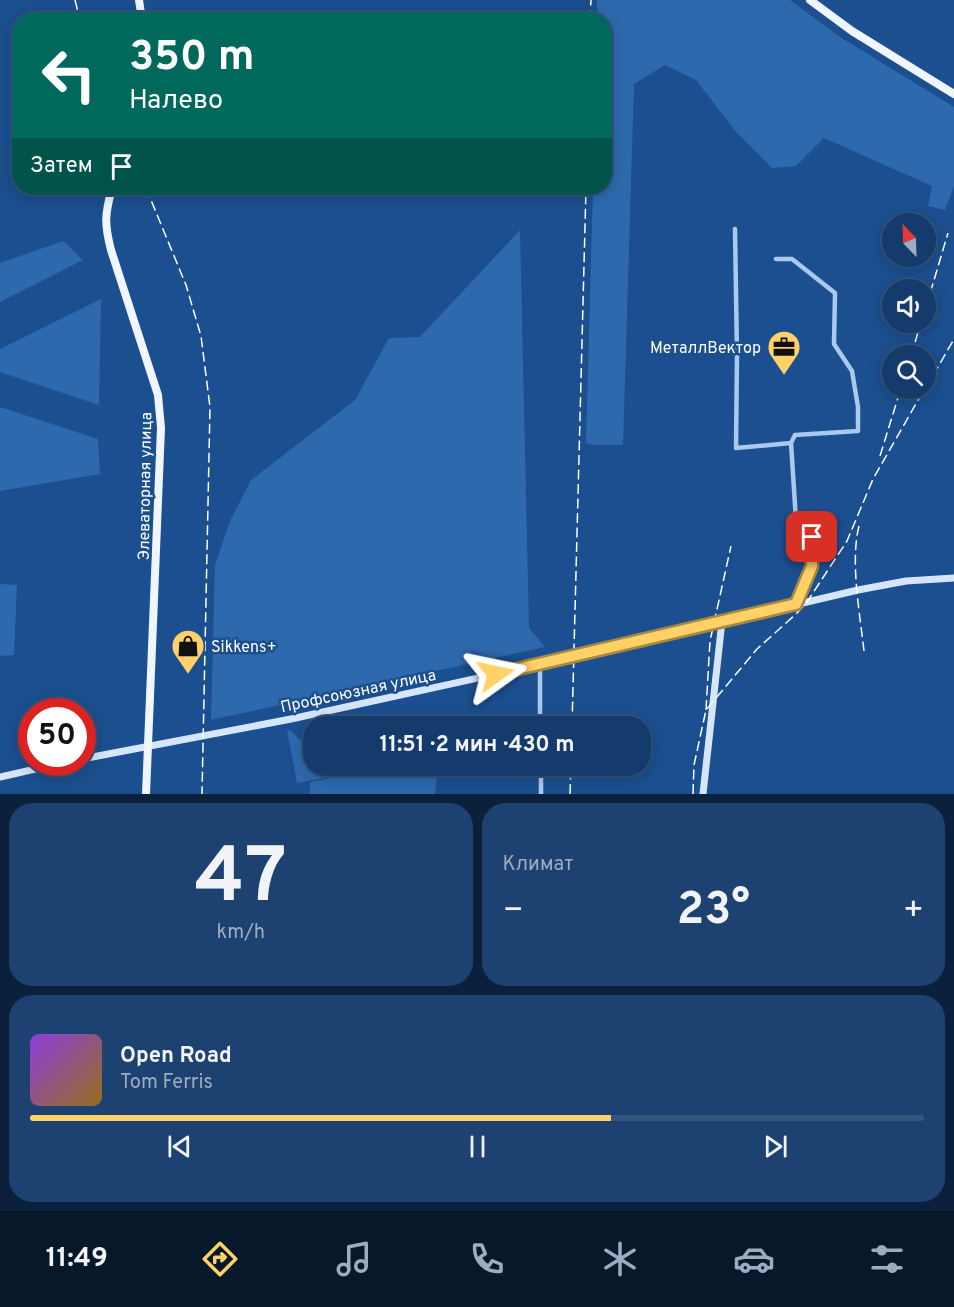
<!DOCTYPE html>
<html lang="ru">
<head>
<meta charset="utf-8">
<style>
  :root { --surface:#143b6b; --page:#1d4271; --text:#f1f3f6; --muted:#9dadc1; --line:#33557e; --accent:#ffd166 }
  body { margin:0; font-family:Overpass,sans-serif; background:var(--page); color:var(--text); height:100vh; display:flex; flex-direction:column; font-size:22px; white-space:nowrap }
  * { box-sizing:border-box; margin:0 }
  p { font-size:20px; color:var(--muted) }
  .icon { flex:none; width:33px; height:33px; fill:none; stroke:currentColor; stroke-width:2; stroke-linecap:round; stroke-linejoin:round }
  .map { position:relative; height:794px; overflow:hidden }
  .side { display:flex; flex-direction:column; gap:9px; padding:9px; background:#0b203b; flex:1 }
  .side>* { flex:none }
  .banner { position:absolute; left:12px; top:12px; width:600px; height:183px; border-radius:24px; box-shadow:0 3px 15px #0003,0 0 0 2px var(--line); background:#00695c; color:#fff; overflow:hidden }
  .needle { width:39px; rotate:337deg }
  .tools { position:absolute; left:882px; top:213px; display:grid; gap:12px }
  .tools a { display:grid; place-items:center; width:54px; height:54px; border-radius:50%; background:var(--surface); box-shadow:0 3px 15px #0003,0 0 0 2px var(--line); font-size:30px }
  .speed { position:absolute; left:18px; top:698px; display:flex; gap:12px; font-size:30px; font-weight:700; text-align:center }
  .speed>* { display:grid; place-content:center; width:78px; height:78px; border-radius:50%; background:var(--surface); box-shadow:0 3px 15px #0003,0 0 0 2px var(--line); line-height:1 }
  .speed .limit { border:9px solid #d22; background:#fff; color:#111 }
  .pin { position:absolute; display:grid; place-items:center; width:51px; height:51px; color:#fff; margin:-26px; border-radius:12px; box-shadow:0 3px 9px #0006 }
  .me { position:absolute; width:66px; margin:-33px; rotate:78deg; stroke-linejoin:round; filter:drop-shadow(0 0 4px #0008) }
  .turn { display:flex; align-items:center; gap:21px; height:126px; padding:0 18px; font-size:27px }
  .turn .icon { width:78px; height:78px; stroke-width:2.5 }
  .turn b { display:block; font-size:42px; line-height:51px }
  .then { display:flex; align-items:center; height:57px; padding:0 18px; background:#0003; gap:12px; font-size:22px }
  .big { font-size:45px; font-weight:700; line-height:1.1 }
  .side .tile { flex:1; display:flex; flex-direction:column; justify-content:center; gap:9px; min-width:0; padding:0 21px; border-radius:24px; background:var(--page) }
  .side .dial { align-items:center; gap:0 }
  .dial b { font-size:78px; line-height:1 }
  .song { display:flex; align-items:center; gap:18px }
  .cover { width:72px; height:72px; border-radius:9px; background:linear-gradient(135deg,hsl(270 70% 55%),hsl(40 70% 35%)) }
  .played { height:6px; border-radius:3px; background:linear-gradient(90deg,var(--accent) 65%,var(--line) 65%) }
  .keys { display:flex; justify-content:space-around; direction:ltr }
  .heat { display:flex; justify-content:space-between; align-items:center; font-size:33px; direction:ltr }
  .side .tiles { flex:1; display:grid; gap:9px; grid-template-columns:1fr 1fr }
  .tile:last-child { grid-column:span 2 }
  .trip { position:absolute; left:303px; top:716px; width:348px; height:60px; border-radius:24px; background:var(--surface); box-shadow:0 3px 15px #0003,0 0 0 2px var(--line); font-weight:700; line-height:60px; text-align:center }
  .tab-bar { display:flex; height:96px; justify-content:space-around; align-items:center; background:#08182b; color:var(--muted) }
  .tab-bar .icon { width:42px; height:42px }
  .tab-bar .on { color:var(--accent) }
  .tab-bar b { font-size:27px; color:var(--text) }
  .map>svg:first-child { display:block }
  .green { fill:#2e69ad }
  .lines { fill:none; stroke-linecap:round; stroke-linejoin:round }
  .minor { stroke:#a9c9ee; stroke-width:4.5 }
  .secondary { stroke:#d6e6fa; stroke-width:7 }
  .primary { stroke:#f0f6ff; stroke-width:8 }
  .rail { stroke:#fff; stroke-width:1.5; stroke-dasharray:10 4.5; stroke-linecap:butt }
  .route-casing { stroke:#a68842; stroke-width:15 }
  .route { stroke:#ffd166; stroke-width:10 }
  .labels { text-anchor:middle; stroke-width:5; stroke-linejoin:round; paint-order:stroke }
  .poi-label { font-size:16px; fill:#fff; stroke:#1b4f8f; text-anchor:end }
  .street-label { font-size:16px; fill:#fff; stroke:#1b4f8f }
</style>
</head>
<body>
<div class="map">
<svg width="954" height="794" viewBox="0 0 954 794">
  <rect width="100%" height="100%" fill="#1b4f8f"/>
  <path class="green" d="M597,0H790L840,37L954,107V186L945,210L928,206L932,186L824,138L796,166L772,168L737,133L696,80L665,65L634,84L623,445H595L586,443L593,188H604V20L597,19Z
    M520,230L529,628L545,647L211,720L215,565L230,521L251,480L355,400L389,338L420,337Z
    M63,241L83,260L0,302V263Z
    M101,299L99,405L0,372V349Z
    M0,407L98,439L100,474L0,491Z
    M0,584L17,585L14,655L0,656Z
    M290,730L312,752L316,771L340,765H359L355,772L297,783L287,731Z
    M363,765H438L435,794H310V782L358,773Z"/>
  <g class="lines">
    <path class="minor" d="M735,229L737,355L736,448L791,443L797,536L812,537V566L796,604
      M776,259H792L835,293L834,344L852,371L858,407V431L795,435L791,443
      M540,665V726
      M541,765V794"/>
    <path class="secondary" d="M82,759L291,719L574,657L858,590L906,581L954,578
      M0,777L66,762
      M703,794L722,621"/>
    <path class="primary" d="M139,0L142,20
      M810,0L852,31L954,94
      M112,188C105,214 104,223 111,250L158,395L161,428L146,794"/>
    <path class="rail" d="M75,0L80,20
      M590,20L591,0
      M146,188L186,285L201,336L210,407L202,794
      M926,307L948,233
      M911,356L921,322
      M926,388L954,339
      M880,456L901,388
      M859,526C850,561 860,615 864,651
      M706,710L710,641L731,546
      M572,726L586,188
      M570,794L571,765
      M693,794L694,765L706,710L757,649L796,614L807,602L847,541L873,479L925,388"/>
  </g>
  <g class="lines">
    <g class="route-casing">
      <path id="route" d="M496,674L796,604L812,566V537"/>
    </g>
    <use href="#route" class="route"/>
  </g>
  <defs>
    <g id="office-pin" transform="scale(1.725)"><path d="M0 17L-7.5 6A9.5 9.5 0 1 1 7.5 6Z" fill="#ffd166" stroke="#1b4f8f"/><path d="M-6-3h4V-5.5h4V-3h4V5H-6ZM-1-4.5V-3h2v-1.5ZM-6 0V1H6V0Z" fill="#111"/></g>
    <g id="shop-pin" transform="scale(1.725)"><path d="M0 17L-7.5 6A9.5 9.5 0 1 1 7.5 6Z" fill="#ffd166" stroke="#1b4f8f"/><path d="M-5-2.5h2.3a2.7 3.5 0 0 1 5.4 0H5L5.5 6h-11ZM-1.5-2.5h3a1.5 2.3 0 0 0-3 0Z" fill="#111"/></g>
  </defs>
  <g fill-rule="evenodd">
    <use href="#office-pin" x="784" y="347"/>
    <use href="#shop-pin" x="188" y="646"/>
  </g>
  <g class="labels">
    <g class="poi-label">
      <text x="761" y="353">МеталлВектор</text>
      <text x="211" y="652" text-anchor="start">Sikkens+</text>
    </g>
    <g class="street-label">
      <text transform="translate(144 486) rotate(-89)" y="6">Элеваторная улица</text>
      <text transform="translate(358 690) rotate(-12)" y="6">Профсоюзная улица</text>
    </g>
  </g>
</svg>
<div class="tools">
<a><svg class="needle" viewBox="-14 -14 28 28"><path d="M0-13l5 13h-10z" fill="#e53935"/><path d="M0 13l5-13h-10z" fill="#9dadc1"/></svg></a>
<a><svg class="icon" aria-label="sound" viewBox="0 0 24 24"><path d="M4 9h4l5-4v14l-5-4H4zM17 9q2 3 0 6"/></svg></a>
<a><svg class="icon" aria-label="search" viewBox="0 0 24 24"><circle cx="10" cy="10" r="6"/><path d="M15 15l6 6"/></svg></a>
</div>
<div class="speed"><div class="limit">50</div></div>
<div class="pin" style="left:812px;top:537px;background:#d93025"><svg class="icon" aria-label="arrive" viewBox="0 0 24 24"><path d="M6 21V4h12l-3 4 3 4H6"/></svg></div>
<svg class="me" style="left:496px;top:674px" viewBox="-20 -20 40 40"><path d="M0-17L14 15 0 8-14 15z" fill="#ffd166" stroke="#fff" stroke-width="4"/></svg>
<div class="trip">11:51 · 2 мин · 430 m</div>
<div class="banner">
<div class="turn"><svg class="icon" aria-label="left" viewBox="0 0 24 24"><path d="M17 20v-9H6M10 6l-5 5 5 5"/></svg><div><b>350 m</b>Налево</div></div>
<div class="then">Затем<svg class="icon" aria-label="arrive" viewBox="0 0 24 24"><path d="M6 21V4h12l-3 4 3 4H6"/></svg></div>
</div>
</div>
<section class="side">
<div class="tiles">
<div class="tile dial"><b>47</b><p>km/h</p></div>
<div class="tile"><p>Климат</p>
<div class="heat"><a>−</a><b class="big">23°</b><a>+</a></div>
</div>
<div class="tile">
<div class="song"><i class="cover"></i><div><b>Open Road</b><p>Tom Ferris</p></div></div>
<div class="played"></div>
<div class="keys"><svg class="icon" aria-label="previous" viewBox="0 0 24 24"><path d="M18 5L8 12l10 7zM5 5v14"/></svg><svg class="icon" aria-label="pause" viewBox="0 0 24 24"><path d="M8 5v14M16 5v14"/></svg><svg class="icon" aria-label="next" viewBox="0 0 24 24"><path d="M6 5l10 7-10 7zM19 5v14"/></svg></div>
</div>
</div>
</section>
<nav class="tab-bar">
<b>11:49</b>
<svg class="icon on" aria-label="directions" viewBox="0 0 24 24"><path d="M12 3l9 9-9 9-9-9zM9 14v-3h6M13 9l2 2-2 2"/></svg>
<svg class="icon" aria-label="music" viewBox="0 0 24 24"><path d="M9 18V5l10-2v13"/><circle cx="6" cy="18" r="3"/><circle cx="16" cy="16" r="3"/></svg>
<svg class="icon" aria-label="phone" viewBox="0 0 24 24"><path d="M5 4h4l2 5-3 2q2 4 5 5l2-3 5 2v4C11 20 4 13 5 4z"/></svg>
<svg class="icon" aria-label="climate" viewBox="0 0 24 24"><path d="M12 3v18M4 7l16 10M4 17L20 7"/></svg>
<svg class="icon" aria-label="car" viewBox="0 0 24 24"><path d="M5 17H2v-5l4-1 3-4h7l3 4 3 1v5h-3M9 17h6M6 11h13"/><circle cx="7" cy="17" r="2"/><circle cx="17" cy="17" r="2"/></svg>
<svg class="icon" aria-label="filters" viewBox="0 0 24 24"><path d="M4 7h16M4 17h16"/><circle cx="9" cy="7" r="2"/><circle cx="15" cy="17" r="2"/></svg>
</nav>
</body>
</html>
